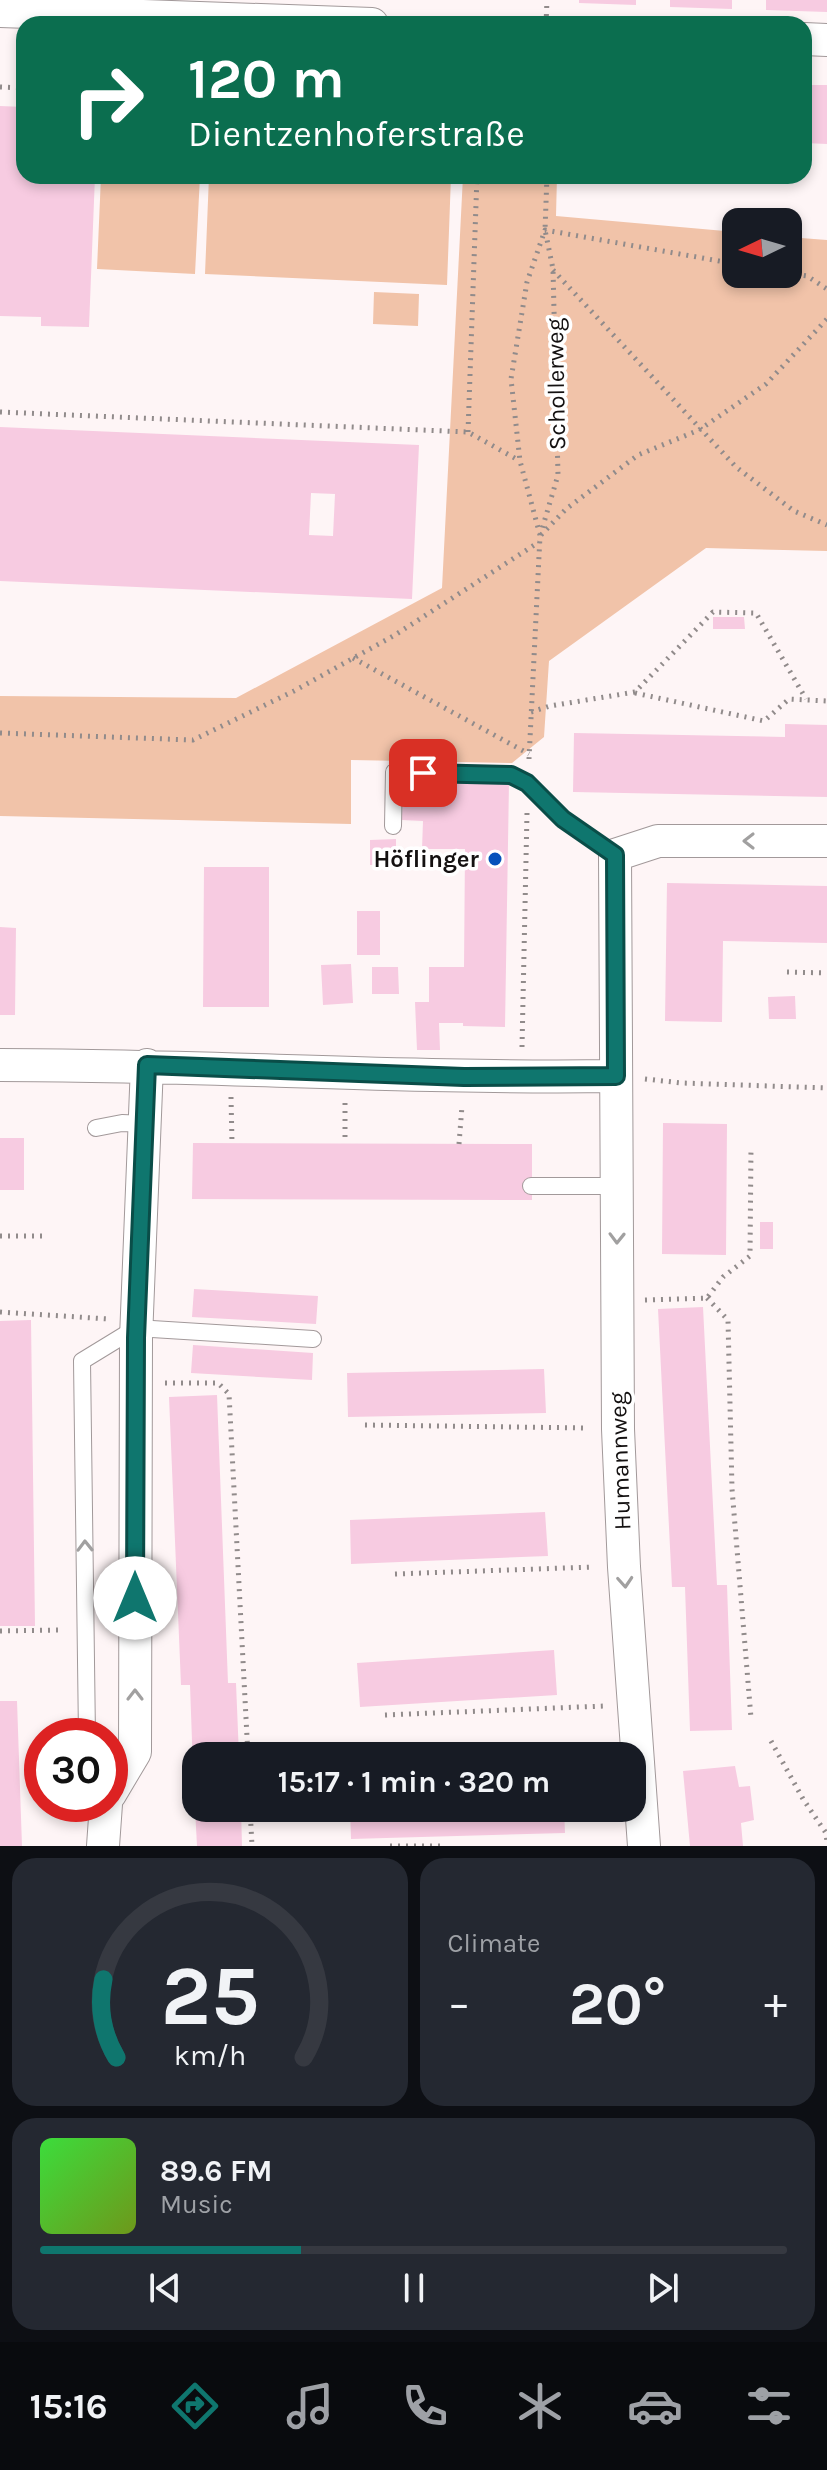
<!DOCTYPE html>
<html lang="en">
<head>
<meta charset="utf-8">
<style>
  :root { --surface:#171b24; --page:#242831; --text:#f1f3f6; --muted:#9ea1a6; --line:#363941; --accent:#0f766e }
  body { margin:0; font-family:Karla,sans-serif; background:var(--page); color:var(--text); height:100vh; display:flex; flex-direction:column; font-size:30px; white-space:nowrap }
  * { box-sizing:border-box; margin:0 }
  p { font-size:26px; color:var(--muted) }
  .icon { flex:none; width:44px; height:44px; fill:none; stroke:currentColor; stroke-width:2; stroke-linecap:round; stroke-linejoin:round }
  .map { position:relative; height:1846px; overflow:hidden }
  .side { display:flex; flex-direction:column; gap:12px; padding:12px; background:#0d0f14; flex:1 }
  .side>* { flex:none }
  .top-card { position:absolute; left:16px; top:16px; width:796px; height:168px; border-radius:24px; box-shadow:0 4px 12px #0003; background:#0b6e4f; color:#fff; overflow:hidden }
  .needle { width:52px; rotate:265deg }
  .tools { position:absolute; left:722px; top:208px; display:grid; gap:16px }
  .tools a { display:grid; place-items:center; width:80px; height:80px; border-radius:16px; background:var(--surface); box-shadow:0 4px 12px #0003; font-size:40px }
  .speed { position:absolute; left:24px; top:1718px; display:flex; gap:16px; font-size:40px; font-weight:700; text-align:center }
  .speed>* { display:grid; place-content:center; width:104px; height:104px; border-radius:50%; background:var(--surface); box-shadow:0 4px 12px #0003; line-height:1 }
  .speed .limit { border:12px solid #d22; background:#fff; color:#111 }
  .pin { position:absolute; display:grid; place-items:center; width:68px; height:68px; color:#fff; margin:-34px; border-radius:16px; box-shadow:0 4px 12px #0006 }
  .me { position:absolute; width:88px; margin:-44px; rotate:0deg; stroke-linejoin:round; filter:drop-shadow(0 0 6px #0008) }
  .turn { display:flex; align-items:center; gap:28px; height:168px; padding:0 40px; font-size:36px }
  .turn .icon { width:104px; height:104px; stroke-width:2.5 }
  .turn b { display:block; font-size:56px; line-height:68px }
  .big { font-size:60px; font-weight:700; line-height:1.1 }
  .side .widget { flex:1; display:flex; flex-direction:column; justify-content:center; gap:12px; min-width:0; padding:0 28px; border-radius:24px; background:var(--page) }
  .side .dial { align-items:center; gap:0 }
  .dial svg { height:208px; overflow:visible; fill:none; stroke:var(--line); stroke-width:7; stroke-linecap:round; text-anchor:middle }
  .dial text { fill:var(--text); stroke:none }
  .song { display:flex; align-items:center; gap:24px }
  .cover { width:96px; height:96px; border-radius:12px; background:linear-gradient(135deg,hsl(120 70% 55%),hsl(80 70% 35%)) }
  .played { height:8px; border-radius:4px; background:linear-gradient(90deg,var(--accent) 35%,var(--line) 35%) }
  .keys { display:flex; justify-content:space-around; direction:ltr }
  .heat { display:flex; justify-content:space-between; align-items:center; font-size:44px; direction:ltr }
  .side .tiles { flex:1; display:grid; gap:12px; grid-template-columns:1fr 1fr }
  .widget:last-child { grid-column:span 2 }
  .trip { position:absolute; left:182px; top:1742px; width:464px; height:80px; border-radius:24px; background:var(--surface); box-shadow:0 4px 12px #0003; font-weight:700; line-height:80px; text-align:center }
  .tab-bar { display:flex; height:128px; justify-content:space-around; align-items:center; background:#090b0e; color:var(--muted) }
  .tab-bar .icon { width:56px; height:56px }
  .tab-bar .current { color:var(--accent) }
  .tab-bar b { font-size:36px; color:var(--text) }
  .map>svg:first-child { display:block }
  .green { fill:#f1c3a9 }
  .building { fill:#f7cbe1; fill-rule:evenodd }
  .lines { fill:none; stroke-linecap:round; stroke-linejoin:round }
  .lane-casing { stroke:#a2999a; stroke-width:18 }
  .street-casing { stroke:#a2999a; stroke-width:34 }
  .path { stroke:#918b8b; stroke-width:5; stroke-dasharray:2 6; stroke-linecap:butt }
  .lane { stroke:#fff; stroke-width:16 }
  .street { stroke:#fff; stroke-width:32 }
  .oneway { stroke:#a1a0a0 }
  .route-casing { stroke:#0a4d48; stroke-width:20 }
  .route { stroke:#0f766e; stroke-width:14 }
  .poi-dot { fill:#0651bb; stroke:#fff; stroke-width:3 }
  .labels { text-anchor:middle; stroke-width:7; stroke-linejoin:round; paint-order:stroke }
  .street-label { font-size:24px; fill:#141111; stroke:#fff }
  .poi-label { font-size:24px; font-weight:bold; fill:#141111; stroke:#fff; text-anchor:end }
</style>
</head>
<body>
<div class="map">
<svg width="827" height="1846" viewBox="0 0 827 1846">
  <rect width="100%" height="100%" fill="#fef5f6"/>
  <path class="green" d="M101,176H200L195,274L97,269Z
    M209,176H451L447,285L205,274Z
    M463,176H557L556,216L736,232V274H788V237L827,240V551L706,548L549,661L544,737L512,763L351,760V824L0,816V696L236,698L442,588Z
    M374,292L419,294L418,326L373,324Z"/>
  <path class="building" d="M579,0H636V5L579,3Z
    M670,0H732V9L670,7Z
    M766,0H827V12L766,10Z
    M804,85H827V144L804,143Z
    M0,106L24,107V176H95L89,327L41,326V317L0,316Z
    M0,427L419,445L412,599L0,581ZM311,493L335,494L333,536L309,535Z
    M713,617H744L745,629H713Z
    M785,724L827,725V797L573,792L574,733L785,737Z
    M403,781L509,782L505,1027L463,1026V1023H439L440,1050H417L415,1002H429V967H464L465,849H422L423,821L402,820Z
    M396,839V865H370V840Z
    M204,867H269V1007H203Z
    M667,883L827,886V943L723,941L722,1022L665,1021Z
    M357,911H380V955H357Z
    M0,927L16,928L15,1015H0Z
    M351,964L353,1003L323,1005L321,965Z
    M372,967H398L399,994H372Z
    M795,996L796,1019H769L768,997Z
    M663,1123L727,1124L726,1255L662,1254Z
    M0,1138H24V1190H0Z
    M193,1143L532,1144V1200L192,1199Z
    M760,1222H773V1249H760Z
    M194,1289L318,1296L316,1324L192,1317Z
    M703,1307L717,1585H727L732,1730L690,1731L685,1587H672L658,1309Z
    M31,1320L35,1626H0V1321Z
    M193,1345L313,1353L312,1380L191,1373Z
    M544,1369L546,1413L348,1417L347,1373Z
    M217,1395L228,1683H236L239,1756H196V1768L193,1769L190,1685H181L169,1397Z
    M545,1512L548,1556L351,1564L350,1520Z
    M554,1650L557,1695L360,1707L357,1663Z
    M0,1701H17L22,1846H0Z
    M735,1766L739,1787L750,1786L754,1820L741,1823L743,1846H690L683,1771Z
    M195,1808H241L242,1846H197Z
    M350,1808H564L565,1833L351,1839Z"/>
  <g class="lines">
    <g class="lane-casing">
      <path id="lane" d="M393,826L394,772L511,775L527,783L563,819L615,855
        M96,1128L122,1123L145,1124
        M531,1186H617
        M87,1736L82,1361L136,1328L313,1339"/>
    </g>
    <g class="street-casing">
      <path id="street" d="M0,11L372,24
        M804,39L827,40
        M0,1065C205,1065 410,1079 616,1076
        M110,1794L135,1752L136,1338L147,1065
        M103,1846L106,1804
        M644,1846L624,1567L618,1429L615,855L658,841H827"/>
    </g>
    <path class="path" d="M546,24L547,0
      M0,87L24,88
      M553,270L736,467L794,511L827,525
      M788,273L807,276L827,289
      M0,412L468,432L520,461
      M468,432L477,176
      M540,535L520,461L511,379L527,282L545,230L736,264
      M541,535L566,509L638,455L699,430L766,384L827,319
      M353,658L529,754
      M635,693L764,721L789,699L827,701
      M531,712L550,706L635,692L713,612L756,613L806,699
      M0,733L193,740L294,691L395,635L539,542
      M529,759L540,536L558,475L553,269L545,230L547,176
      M787,972L827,973
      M522,1047L527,813
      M645,1079L682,1083L827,1088
      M231,1097L232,1143
      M345,1103V1143
      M459,1144L462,1106
      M0,1236H44
      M707,1298L728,1320L732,1489L751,1718
      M645,1300L707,1298L723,1277L750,1256L751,1147
      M0,1312L109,1319
      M165,1383H218L229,1394L248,1756
      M365,1425L588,1428
      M395,1574L593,1567
      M0,1631L63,1630
      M385,1715L604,1706
      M771,1741L803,1799L826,1833L827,1842
      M250,1808L252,1846
      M390,1846H443"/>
    <use href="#lane" class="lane"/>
    <use href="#street" class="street"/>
  </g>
  <defs><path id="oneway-chevron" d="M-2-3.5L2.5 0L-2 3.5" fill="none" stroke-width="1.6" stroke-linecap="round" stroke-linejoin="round" transform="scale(2)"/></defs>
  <g class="oneway">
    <use href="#oneway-chevron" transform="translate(749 841) rotate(-180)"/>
    <use href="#oneway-chevron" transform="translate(617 1238) rotate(91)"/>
    <use href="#oneway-chevron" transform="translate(85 1546) rotate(-91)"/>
    <use href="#oneway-chevron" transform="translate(625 1582) rotate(86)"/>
    <use href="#oneway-chevron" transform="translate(135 1695) rotate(-90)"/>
  </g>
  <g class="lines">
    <g class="route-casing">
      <path id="route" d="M135,1598L136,1338L147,1065L464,1077L616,1076L615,855L563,819L527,783L511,775L423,773"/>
    </g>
    <use href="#route" class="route"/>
  </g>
  <circle class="poi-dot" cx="495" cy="859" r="8"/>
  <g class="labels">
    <g class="street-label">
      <text transform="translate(556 384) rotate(-91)" y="8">Schollerweg</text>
      <text transform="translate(620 1461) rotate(-92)" y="8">Humannweg</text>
    </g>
    <g class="poi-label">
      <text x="479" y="867">Höflinger</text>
    </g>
  </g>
</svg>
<div class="tools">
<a><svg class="needle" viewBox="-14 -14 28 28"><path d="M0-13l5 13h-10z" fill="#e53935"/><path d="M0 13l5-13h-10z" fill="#9ea1a6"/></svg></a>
</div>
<div class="speed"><div class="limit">30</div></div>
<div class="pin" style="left:423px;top:773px;background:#d93025"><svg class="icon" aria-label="arrive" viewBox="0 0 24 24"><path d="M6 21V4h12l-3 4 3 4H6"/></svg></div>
<svg class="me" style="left:135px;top:1598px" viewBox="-20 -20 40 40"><circle r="19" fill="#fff"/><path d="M0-13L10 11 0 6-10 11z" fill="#0f766e"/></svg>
<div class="trip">15:17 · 1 min · 320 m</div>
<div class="top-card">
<div class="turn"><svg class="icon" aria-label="right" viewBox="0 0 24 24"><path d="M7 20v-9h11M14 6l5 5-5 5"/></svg><div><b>120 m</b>Dientzenhoferstraße</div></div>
</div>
</div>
<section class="side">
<div class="tiles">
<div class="widget dial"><svg viewBox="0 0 100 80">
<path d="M14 69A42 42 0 1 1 86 69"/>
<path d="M14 69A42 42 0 0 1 9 39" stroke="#0f766e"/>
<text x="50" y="56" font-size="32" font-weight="700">25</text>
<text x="50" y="72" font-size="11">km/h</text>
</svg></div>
<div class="widget"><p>Climate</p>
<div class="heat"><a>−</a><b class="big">20°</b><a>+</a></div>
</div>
<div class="widget">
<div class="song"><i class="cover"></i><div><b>89.6 FM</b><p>Music</p></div></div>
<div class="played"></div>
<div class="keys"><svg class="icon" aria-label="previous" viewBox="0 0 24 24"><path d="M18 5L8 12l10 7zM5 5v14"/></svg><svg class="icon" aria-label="pause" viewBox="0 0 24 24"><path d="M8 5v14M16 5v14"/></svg><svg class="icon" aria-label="next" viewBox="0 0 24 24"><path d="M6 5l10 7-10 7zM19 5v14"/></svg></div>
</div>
</div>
</section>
<nav class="tab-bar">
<b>15:16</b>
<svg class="icon current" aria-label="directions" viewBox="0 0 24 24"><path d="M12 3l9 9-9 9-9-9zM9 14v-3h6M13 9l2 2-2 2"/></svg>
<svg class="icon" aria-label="music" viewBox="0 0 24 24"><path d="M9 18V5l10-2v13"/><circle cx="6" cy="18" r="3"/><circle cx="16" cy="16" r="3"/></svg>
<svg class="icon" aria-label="phone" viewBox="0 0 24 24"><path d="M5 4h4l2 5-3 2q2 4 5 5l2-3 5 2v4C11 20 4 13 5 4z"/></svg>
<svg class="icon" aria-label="climate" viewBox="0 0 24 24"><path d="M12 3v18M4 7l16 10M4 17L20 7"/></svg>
<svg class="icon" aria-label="car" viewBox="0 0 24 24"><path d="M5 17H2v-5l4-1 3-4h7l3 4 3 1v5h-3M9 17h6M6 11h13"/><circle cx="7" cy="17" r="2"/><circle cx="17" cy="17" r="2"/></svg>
<svg class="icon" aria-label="filters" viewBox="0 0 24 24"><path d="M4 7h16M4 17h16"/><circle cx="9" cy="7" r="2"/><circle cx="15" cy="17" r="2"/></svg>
</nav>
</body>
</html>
